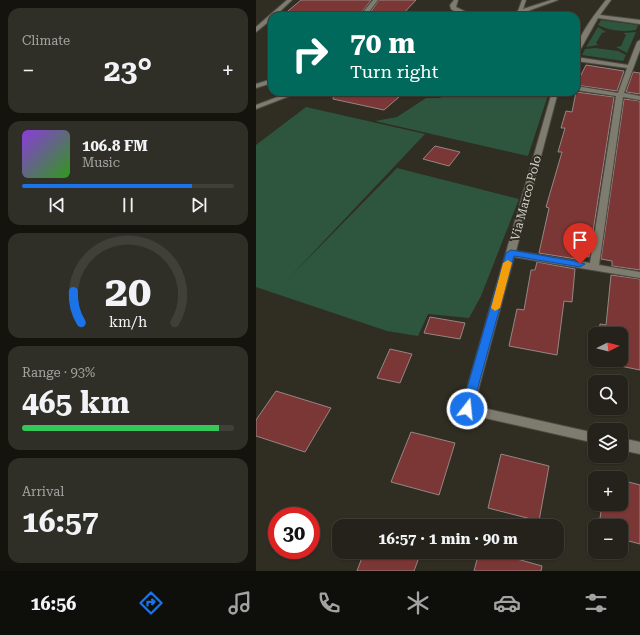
<!DOCTYPE html>
<html lang="en">
<head>
<meta charset="utf-8">
<style>
  :root { --surface:#24221a; --page:#302f27; --text:#f1f3f6; --muted:#a3a4a2; --line:#413f39; --accent:#1a73e8 }
  body { margin:0; font-family:"Roboto Serif",serif; background:var(--page); color:var(--text); height:100vh; display:flex; flex-direction:column; font-size:15px; white-space:nowrap }
  * { box-sizing:border-box; margin:0 }
  p { font-size:13px; color:var(--muted) }
  .icon { flex:none; width:22px; height:22px; fill:none; stroke:currentColor; stroke-width:2; stroke-linecap:round; stroke-linejoin:round }
  .map { position:relative; flex:1; overflow:hidden }
  .details { display:flex; flex-direction:column; gap:8px; padding:8px; background:#14130e; width:256px }
  .details>* { flex:none }
  .top-card { position:absolute; left:12px; top:12px; width:312px; height:84px; border-radius:12px; box-shadow:0 1px 3px #0004,0 0 0 1px var(--line); background:#00695c; color:#fff; overflow:hidden }
  .needle { width:26px; rotate:84deg }
  .tools { position:absolute; left:332px; top:327px; display:grid; gap:8px }
  .tools a { display:grid; place-items:center; width:40px; height:40px; border-radius:8px; background:var(--surface); box-shadow:0 1px 3px #0004,0 0 0 1px var(--line); font-size:20px }
  .speed { position:absolute; left:12px; top:507px; display:flex; gap:8px; font-size:20px; font-weight:700; text-align:center }
  .speed>* { display:grid; place-content:center; width:52px; height:52px; border-radius:50%; background:var(--surface); box-shadow:0 1px 3px #0004,0 0 0 1px var(--line); line-height:1 }
  .speed .limit { border:6px solid #d22; background:#fff; color:#111 }
  .pin { position:absolute; display:grid; place-items:center; width:34px; height:34px; color:#fff; margin:-41px -17px; border-radius:50% 50% 50% 0; rotate:-45deg; box-shadow:0 0 4px #0007 }
  .pin .icon { rotate:45deg }
  .me { position:absolute; width:44px; margin:-22px; rotate:16deg; stroke-linejoin:round; filter:drop-shadow(0 0 3px #0008) }
  .turn { display:flex; align-items:center; gap:14px; height:84px; padding:0 16px; font-size:18px }
  .turn .icon { width:52px; height:52px; stroke-width:2.5 }
  .turn b { display:block; font-size:28px; line-height:34px }
  .big { font-size:30px; font-weight:700; line-height:1.1 }
  .details .card { flex:1; display:flex; flex-direction:column; justify-content:center; gap:6px; min-width:0; padding:0 14px; border-radius:12px; background:var(--page) }
  .details .dial { align-items:center; gap:0 }
  .dial svg { height:104px; overflow:visible; fill:none; stroke:var(--line); stroke-width:7; stroke-linecap:round; text-anchor:middle }
  .dial text { fill:var(--text); stroke:none }
  .song { display:flex; align-items:center; gap:12px }
  .cover { width:48px; height:48px; border-radius:6px; background:linear-gradient(135deg,hsl(270 70% 55%),hsl(110 70% 35%)) }
  .played { height:4px; border-radius:2px; background:linear-gradient(90deg,var(--accent) 80%,var(--line) 80%) }
  .keys { display:flex; justify-content:space-around; direction:ltr }
  .heat { display:flex; justify-content:space-between; align-items:center; font-size:22px; direction:ltr }
  .charge { height:6px; border-radius:3px; background:linear-gradient(90deg,#34c759 93%,var(--line) 0) }
  .trip { position:absolute; left:76px; top:519px; width:232px; height:40px; border-radius:12px; background:var(--surface); box-shadow:0 1px 3px #0004,0 0 0 1px var(--line); font-weight:700; line-height:40px; text-align:center }
  .tabs { display:flex; height:64px; justify-content:space-around; align-items:center; background:#0e0e0a; color:var(--muted) }
  .tabs .icon { width:28px; height:28px }
  .tabs .current { color:var(--accent) }
  .tabs b { font-size:18px; color:var(--text) }
  main { display:flex; flex:1; min-height:0 }
  .map>svg:first-child { display:block }
  .green { fill:#2e563e }
  .building { fill:#7b3735; stroke:#958685 }
  .lines { fill:none; stroke-linecap:round; stroke-linejoin:round }
  .minor-casing { stroke:#4d4a42; stroke-width:2 }
  .minor { fill:#7e7b6f; fill-rule:evenodd }
  .route { fill:#1a73e8; stroke:#114b97 }
  .slow { fill:#f59e0b }
  .labels { text-anchor:middle; stroke-width:4; stroke-linejoin:round; paint-order:stroke }
  .street-label { font-size:12px; fill:#d4d2cc; stroke:#302d23 }
</style>
</head>
<body>
<main>
<section class="details">
<div class="card"><p>Climate</p>
<div class="heat"><a>−</a><b class="big">23°</b><a>+</a></div>
</div>
<div class="card">
<div class="song"><i class="cover"></i><div><b>106.8 FM</b><p>Music</p></div></div>
<div class="played"></div>
<div class="keys"><svg class="icon" aria-label="previous" viewBox="0 0 24 24"><path d="M18 5L8 12l10 7zM5 5v14"/></svg><svg class="icon" aria-label="pause" viewBox="0 0 24 24"><path d="M8 5v14M16 5v14"/></svg><svg class="icon" aria-label="next" viewBox="0 0 24 24"><path d="M6 5l10 7-10 7zM19 5v14"/></svg></div>
</div>
<div class="card dial"><svg viewBox="0 0 100 80">
<path d="M14 69A42 42 0 1 1 86 69"/>
<path d="M14 69A42 42 0 0 1 8 45" stroke="#1a73e8"/>
<text x="50" y="56" font-size="32" font-weight="700">20</text>
<text x="50" y="72" font-size="11">km/h</text>
</svg></div>
<div class="card"><p>Range · 93%</p><b class="big">465 km</b><div class="charge"></div></div>
<div class="card"><p>Arrival</p><b class="big">16:57</b></div>
</section>
<div class="map">
<svg width="384" height="571" viewBox="0 0 384 571">
  <rect width="100%" height="100%" fill="#302d23"/>
  <path class="green" d="M345,20L382,25L380,30C367,32 354,31 342,25Z
    M342,27L350,32L346,33L340,43L342,45L330,47Z
    M380,32L371,53L360,47L365,46L370,35L367,33Z
    M339,48L362,51L370,55L367,61L326,55L329,49Z
    M192,92H293L272,156L119,121L141,117L170,98H184Z
    M50,107L169,134L32,279L141,168L263,199L225,296L213,318L172,314L162,336L131,331L0,287V145Z"/>
  <path class="building" d="M45,0H115L103,16H26Z
    M123,0H160L145,16H112Z
    M330,65L368,71L361,91L320,85Z
    M377,72L384,73V94L370,92Z
    M78,92H119L143,97L128,110L77,99Z
    M320,92L358,97L333,257L325,256V257H320V259L283,253L293,208L290,207L306,152H302L309,128H305L310,111L316,112Z
    M368,99L384,101V270L356,266V261L345,259Z
    M179,146L204,152L193,166L167,159Z
    M281,262L319,269L316,302L308,301L301,355L253,346L261,309L268,310L275,270H279Z
    M355,275L384,279V370L339,361L365,360V334H343L344,324L350,325Z
    M174,317L209,323L204,339L168,333Z
    M134,349L156,354L144,383L121,378Z
    M20,391L75,408L49,452L0,436V420Z
    M155,432L199,443L183,495L135,482Z
    M245,454L293,466L283,521L232,508Z
    M365,480L384,485V544L365,539V526H343L346,504H365Z
    M108,552H165L158,571H101Z
    M223,552H236L286,566L285,571H218Z"/>
  <g class="lines">
    <g class="minor-casing">
      <path id="minor" d="M31,0H36L19,16H16V19L0,32V27Z
        M117,0H122L110,16H104Z
        M198,0H202L200,7L218,16L203,14L195,9L194,5Z
        M266,0H270L267,9L295,0H302L258,16H250L262,11Z
        M350,0H355L344,15L384,20V24L342,18L323,52L320,54C320,37 340,13 350,0Z
        M384,40V50L368,93L384,96V100L367,97L343,265L384,272V278L258,257L218,406L339,433V443L207,413L205,409L296,92H302L260,251L334,263L360,96L320,90V86L362,93L371,68L320,61V57L372,65L381,42Z
        M16,79V83L0,88V84Z
        M35,92H44L0,109V105Z
        M365,438L384,442V454L365,450Z"/>
    </g>
    <use href="#minor" class="minor"/>
  </g>
  <path class="route" d="M255,250L324,262L329,264L324,267L258,256L216,409L215,412L211,414L207,412L205,409L250,253Z"/>
  <path class="slow" d="M252,260L256,263L244,308L239,311L235,308L247,263Z"/>
  <g class="labels">
    <g class="street-label">
      <text transform="translate(270 198) rotate(-75)" y="4">Via Marco Polo</text>
    </g>
  </g>
</svg>
<div class="tools">
<a><svg class="needle" viewBox="-14 -14 28 28"><path d="M0-13l5 13h-10z" fill="#e53935"/><path d="M0 13l5-13h-10z" fill="#a3a4a2"/></svg></a>
<a><svg class="icon" aria-label="search" viewBox="0 0 24 24"><circle cx="10" cy="10" r="6"/><path d="M15 15l6 6"/></svg></a>
<a><svg class="icon" aria-label="layers" viewBox="0 0 24 24"><path d="M12 4l9 5-9 5-9-5zM3 14l9 5 9-5"/></svg></a>
<a>+</a>
<a>−</a>
</div>
<div class="speed"><div class="limit">30</div></div>
<div class="pin" style="left:324px;top:264px;background:#d93025"><svg class="icon" aria-label="arrive" viewBox="0 0 24 24"><path d="M6 21V4h12l-3 4 3 4H6"/></svg></div>
<svg class="me" style="left:211px;top:409px" viewBox="-20 -20 40 40"><circle r="17" fill="#1a73e8" stroke="#fff" stroke-width="3"/><path d="M0-11L8 9 0 5-8 9z" fill="#fff"/></svg>
<div class="trip">16:57 · 1 min · 90 m</div>
<div class="top-card">
<div class="turn"><svg class="icon" aria-label="right" viewBox="0 0 24 24"><path d="M7 20v-9h11M14 6l5 5-5 5"/></svg><div><b>70 m</b>Turn right</div></div>
</div>
</div>
</main>
<nav class="tabs">
<b>16:56</b>
<svg class="icon current" aria-label="directions" viewBox="0 0 24 24"><path d="M12 3l9 9-9 9-9-9zM9 14v-3h6M13 9l2 2-2 2"/></svg>
<svg class="icon" aria-label="music" viewBox="0 0 24 24"><path d="M9 18V5l10-2v13"/><circle cx="6" cy="18" r="3"/><circle cx="16" cy="16" r="3"/></svg>
<svg class="icon" aria-label="phone" viewBox="0 0 24 24"><path d="M5 4h4l2 5-3 2q2 4 5 5l2-3 5 2v4C11 20 4 13 5 4z"/></svg>
<svg class="icon" aria-label="climate" viewBox="0 0 24 24"><path d="M12 3v18M4 7l16 10M4 17L20 7"/></svg>
<svg class="icon" aria-label="car" viewBox="0 0 24 24"><path d="M5 17H2v-5l4-1 3-4h7l3 4 3 1v5h-3M9 17h6M6 11h13"/><circle cx="7" cy="17" r="2"/><circle cx="17" cy="17" r="2"/></svg>
<svg class="icon" aria-label="filters" viewBox="0 0 24 24"><path d="M4 7h16M4 17h16"/><circle cx="9" cy="7" r="2"/><circle cx="15" cy="17" r="2"/></svg>
</nav>
</body>
</html>
